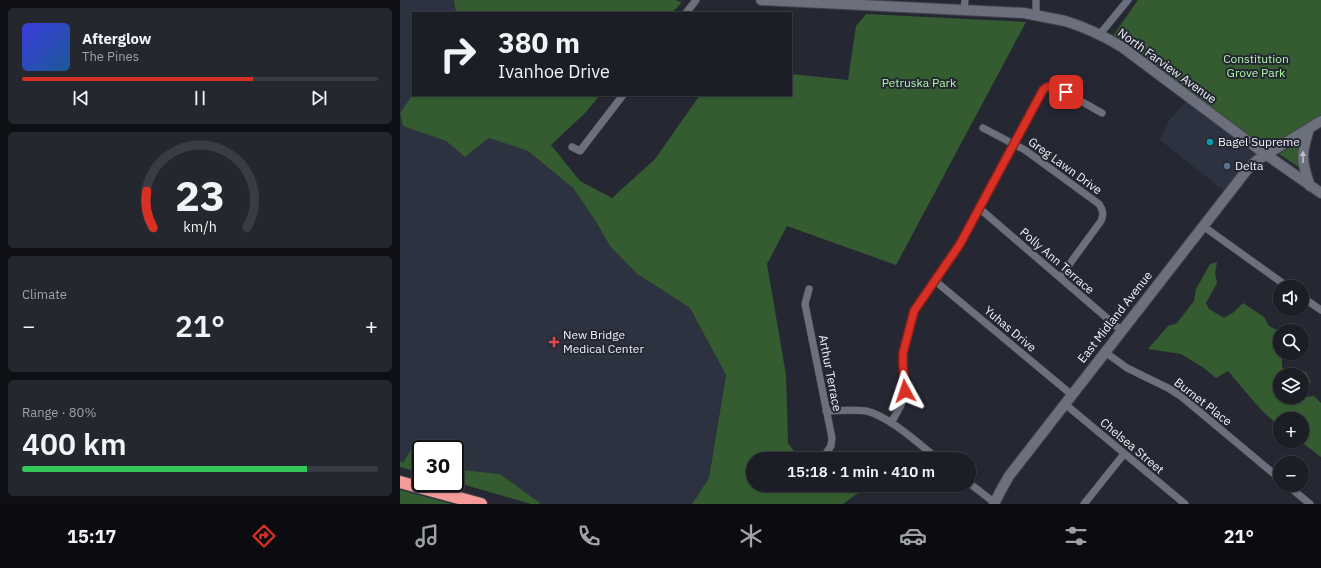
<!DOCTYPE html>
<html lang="en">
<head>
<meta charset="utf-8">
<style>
  :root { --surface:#1c1e26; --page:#25272e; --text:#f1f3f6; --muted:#a0a2a7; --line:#3a3c43; --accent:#d93025 }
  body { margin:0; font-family:"IBM Plex Sans",sans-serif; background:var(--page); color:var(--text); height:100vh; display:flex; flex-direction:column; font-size:15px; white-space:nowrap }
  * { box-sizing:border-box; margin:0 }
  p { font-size:13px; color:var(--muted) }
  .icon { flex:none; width:22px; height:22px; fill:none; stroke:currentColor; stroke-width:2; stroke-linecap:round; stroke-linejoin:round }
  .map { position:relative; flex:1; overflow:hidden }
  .sheet { display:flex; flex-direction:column; gap:8px; padding:8px; background:#0f1015; width:400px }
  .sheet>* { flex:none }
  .hud { position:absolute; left:12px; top:12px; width:380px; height:84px; border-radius:0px; box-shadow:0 1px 3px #0004,0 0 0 1px var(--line); background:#1c1e26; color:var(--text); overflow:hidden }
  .fabs { position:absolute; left:873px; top:280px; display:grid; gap:8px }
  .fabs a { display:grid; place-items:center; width:36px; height:36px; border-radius:50%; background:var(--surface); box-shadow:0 1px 3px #0004,0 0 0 1px var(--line); font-size:20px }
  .speed { position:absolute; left:12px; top:440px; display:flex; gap:8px; font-size:20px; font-weight:700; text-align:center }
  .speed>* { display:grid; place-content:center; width:52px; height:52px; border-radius:50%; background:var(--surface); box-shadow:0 1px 3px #0004,0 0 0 1px var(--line); line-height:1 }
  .speed .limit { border:2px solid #111; border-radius:6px; background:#fff; color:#111 }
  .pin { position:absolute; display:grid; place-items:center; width:34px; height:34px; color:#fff; margin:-17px; border-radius:8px; box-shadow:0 2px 6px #0006 }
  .me { position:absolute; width:44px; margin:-22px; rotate:355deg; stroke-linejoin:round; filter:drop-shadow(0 0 3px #0008) }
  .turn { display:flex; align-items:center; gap:14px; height:84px; padding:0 20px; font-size:18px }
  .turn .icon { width:52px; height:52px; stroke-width:2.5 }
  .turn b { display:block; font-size:28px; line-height:34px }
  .big { font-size:30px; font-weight:600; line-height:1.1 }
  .sheet .card { flex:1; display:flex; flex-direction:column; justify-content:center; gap:6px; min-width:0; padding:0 14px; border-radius:6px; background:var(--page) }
  .sheet .dial { align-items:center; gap:0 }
  .dial svg { height:104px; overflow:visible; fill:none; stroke:var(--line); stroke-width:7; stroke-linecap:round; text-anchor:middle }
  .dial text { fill:var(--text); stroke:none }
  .song { display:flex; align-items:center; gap:12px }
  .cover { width:48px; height:48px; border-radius:6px; background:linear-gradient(135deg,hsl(240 70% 55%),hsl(210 70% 35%)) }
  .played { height:4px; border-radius:2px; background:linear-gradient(90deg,var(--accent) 65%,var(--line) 65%) }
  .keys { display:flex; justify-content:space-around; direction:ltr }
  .heat { display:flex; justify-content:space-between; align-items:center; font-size:22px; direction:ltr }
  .charge { height:6px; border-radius:3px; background:linear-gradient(90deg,#34c759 80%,var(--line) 0) }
  .trip { position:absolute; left:346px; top:452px; width:230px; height:40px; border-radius:20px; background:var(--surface); box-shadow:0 1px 3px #0004,0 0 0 1px var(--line); font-weight:600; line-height:40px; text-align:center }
  .tab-bar { display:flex; height:64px; justify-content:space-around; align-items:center; background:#0b0c0f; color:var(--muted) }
  .tab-bar .icon { width:28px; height:28px }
  .tab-bar .selected { color:var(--accent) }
  .tab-bar b { font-size:18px; color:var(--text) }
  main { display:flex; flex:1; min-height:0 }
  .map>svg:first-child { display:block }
  .built { fill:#2d3241 }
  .green { fill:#345c30 }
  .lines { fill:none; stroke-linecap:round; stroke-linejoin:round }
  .street-casing { stroke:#40434b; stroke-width:8 }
  .secondary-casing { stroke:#40434b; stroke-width:12 }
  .highway-casing { stroke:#40434b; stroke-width:14 }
  .street { stroke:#6c707c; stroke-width:7 }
  .secondary { stroke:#6c707c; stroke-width:10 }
  .highway { stroke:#f49a99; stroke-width:12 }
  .oneway { fill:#bbbfc7 }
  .route-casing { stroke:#8d1f18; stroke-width:10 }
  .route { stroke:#d93025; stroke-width:7 }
  .culture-dot { fill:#0f9aa8; stroke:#252832; stroke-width:1.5 }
  .service-dot { fill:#5c6f8a; stroke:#252832; stroke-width:1.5 }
  .health-dot { fill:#e0444e; stroke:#252832; stroke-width:1.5 }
  .labels { text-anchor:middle; stroke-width:4; stroke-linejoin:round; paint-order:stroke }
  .park-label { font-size:12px; fill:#aef7a5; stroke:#252832 }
  .street-label { font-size:12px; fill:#f0f3f9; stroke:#252832 }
  .poi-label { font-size:12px; fill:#f0f3f9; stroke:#252832; text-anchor:start }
</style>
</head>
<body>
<main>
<section class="sheet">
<div class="card">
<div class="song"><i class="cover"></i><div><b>Afterglow</b><p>The Pines</p></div></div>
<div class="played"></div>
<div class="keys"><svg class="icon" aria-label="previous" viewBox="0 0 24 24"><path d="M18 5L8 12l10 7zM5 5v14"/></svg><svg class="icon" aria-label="pause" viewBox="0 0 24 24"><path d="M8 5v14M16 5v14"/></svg><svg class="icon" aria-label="next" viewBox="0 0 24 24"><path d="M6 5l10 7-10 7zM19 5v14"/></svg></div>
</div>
<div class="card dial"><svg viewBox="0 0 100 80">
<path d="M14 69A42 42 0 1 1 86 69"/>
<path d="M14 69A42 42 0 0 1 9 41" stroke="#d93025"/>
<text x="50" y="56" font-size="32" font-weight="700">23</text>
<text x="50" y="72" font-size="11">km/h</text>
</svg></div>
<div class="card"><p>Climate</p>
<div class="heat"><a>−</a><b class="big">21°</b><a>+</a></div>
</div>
<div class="card"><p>Range · 80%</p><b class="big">400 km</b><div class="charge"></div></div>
</section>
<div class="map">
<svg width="921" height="504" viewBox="0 0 921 504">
  <rect width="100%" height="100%" fill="#252832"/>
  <path class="built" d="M0,0H54L56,13H13V94L0,113Z
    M789,97L861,151L828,194L760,140L769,121Z
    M0,117L3,126L46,141L65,157L89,138L128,151L173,188L195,220L210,246L236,273L290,308L326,375L309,478L292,504H139L100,474L62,470L55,465V449H30L17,440L3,464L0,461Z"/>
  <path class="green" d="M54,0H275L282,2L272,13H56Z
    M738,0H921V121L867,155L710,40Z
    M466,14L626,22L496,265L387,226L367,264L386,375L388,443L400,459H353V485H469L443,504H292L309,478L326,375L290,308L236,273L210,246L195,220L173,188L128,151L89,138L65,157L46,141L3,126L0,113L13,94V95H200L185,113L151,145L180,181L212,198L255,159L300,95H391V74L448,80L456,26Z
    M901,140L899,150L900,168L879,154Z
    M817,262L815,273L817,283L806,303L809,309L824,318L834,312L843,303L864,317L869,326L880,331V353H884L882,355V367L888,375L894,369L906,372L911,382L902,389V375H880V397H902V396L904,397L914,396L921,403V457L900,441H902V419H880V426C862,414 843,388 828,371L816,378L804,368L781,354L748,349L768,326L777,323L794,301L796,289L810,264Z
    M17,440L30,449H21V473L0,467V461L3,463Z
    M55,465L62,470L100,474L141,504H131L55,482Z
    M0,490L52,504H0Z"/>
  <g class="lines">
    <g class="street-casing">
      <path id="street" d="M636,0V16
        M564,10L565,0
        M286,13L296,0
        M700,34L728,0
        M583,128L625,150L699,204C703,210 704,214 701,221L660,277
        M172,147L180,151L223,95
        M579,208L722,331
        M803,226L888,287
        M534,280L672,395
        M409,289L405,304L432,438L431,446L422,459
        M902,297L921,310
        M705,352L727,368L768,388L782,397L880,479
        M665,404L785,504
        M426,411C439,411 454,409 466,411C489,416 519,444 538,459
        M491,423L500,407L503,400L505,391L503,364V353L514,311L560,244L643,90L647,87L654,86L702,113
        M569,483L595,503
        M887,485L910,504
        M684,504L724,454"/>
    </g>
    <g class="secondary-casing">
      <path id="secondary" d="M361,0L624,13C638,16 651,18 665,21C685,27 704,36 722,47L861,151L921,193
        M909,129C901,154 901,161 910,186
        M594,504L600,492L609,476L847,170L856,161L921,121"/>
    </g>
    <g class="highway-casing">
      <path id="highway" d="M0,482L81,504"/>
    </g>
    <use href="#street" class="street"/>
    <use href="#secondary" class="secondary"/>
    <use href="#highway" class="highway"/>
  </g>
  <defs><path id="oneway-solid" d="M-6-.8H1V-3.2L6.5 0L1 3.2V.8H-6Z"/></defs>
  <use class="oneway" href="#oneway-solid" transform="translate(903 157) rotate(-91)"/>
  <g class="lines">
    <g class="route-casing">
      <path id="route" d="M505,391L503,364V353L514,311L560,244L643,90L647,87L654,86L666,92"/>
    </g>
    <use href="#route" class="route"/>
  </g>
  <circle class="culture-dot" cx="810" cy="142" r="4"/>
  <circle class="service-dot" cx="827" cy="166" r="4"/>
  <path class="health-dot" d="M152 336h4v4h4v4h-4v4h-4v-4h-4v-4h4z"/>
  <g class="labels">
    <g class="park-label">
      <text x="856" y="63">Constitution<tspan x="856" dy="14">Grove Park</tspan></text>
      <text x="519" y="87">Petruska Park</text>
    </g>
    <g class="street-label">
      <text transform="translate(767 66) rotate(36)" y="4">North Farview Avenue</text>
      <text transform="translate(665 166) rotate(36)" y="4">Greg Lawn Drive</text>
      <text transform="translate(657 261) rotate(41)" y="4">Polly Ann Terrace</text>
      <text transform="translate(715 317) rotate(-52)" y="4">East Midland Avenue</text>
      <text transform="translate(610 329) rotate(40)" y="4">Yuhas Drive</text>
      <text transform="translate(430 373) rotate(79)" y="4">Arthur Terrace</text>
      <text transform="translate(803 402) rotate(38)" y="4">Burnet Place</text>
      <text transform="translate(732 446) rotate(40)" y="4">Chelsea Street</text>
    </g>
    <g class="poi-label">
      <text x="818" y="146">Bagel Supreme</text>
      <text x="835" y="170">Delta</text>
      <text x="163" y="339">New Bridge<tspan x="163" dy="14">Medical Center</tspan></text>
    </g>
  </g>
</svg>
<div class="fabs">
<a><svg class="icon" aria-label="sound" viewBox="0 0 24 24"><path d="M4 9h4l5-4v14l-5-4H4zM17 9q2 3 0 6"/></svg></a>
<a><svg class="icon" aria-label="search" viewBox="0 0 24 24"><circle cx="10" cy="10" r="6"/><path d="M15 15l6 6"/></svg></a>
<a><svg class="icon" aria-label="layers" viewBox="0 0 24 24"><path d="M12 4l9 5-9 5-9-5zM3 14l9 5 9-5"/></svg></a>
<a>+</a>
<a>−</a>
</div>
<div class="speed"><div class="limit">30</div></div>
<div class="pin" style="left:666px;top:92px;background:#d93025"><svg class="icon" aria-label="arrive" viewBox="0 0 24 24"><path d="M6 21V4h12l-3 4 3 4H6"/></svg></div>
<svg class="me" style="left:505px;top:391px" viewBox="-20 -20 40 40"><path d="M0-17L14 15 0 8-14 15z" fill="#d93025" stroke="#fff" stroke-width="4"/></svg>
<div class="trip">15:18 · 1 min · 410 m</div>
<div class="hud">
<div class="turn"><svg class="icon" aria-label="right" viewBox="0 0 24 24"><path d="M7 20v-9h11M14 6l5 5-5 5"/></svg><div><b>380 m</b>Ivanhoe Drive</div></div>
</div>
</div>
</main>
<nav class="tab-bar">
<b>15:17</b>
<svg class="icon selected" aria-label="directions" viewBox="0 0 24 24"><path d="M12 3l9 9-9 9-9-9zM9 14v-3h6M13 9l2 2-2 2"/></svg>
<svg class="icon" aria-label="music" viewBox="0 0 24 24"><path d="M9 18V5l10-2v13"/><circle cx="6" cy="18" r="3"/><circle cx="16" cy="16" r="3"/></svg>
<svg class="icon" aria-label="phone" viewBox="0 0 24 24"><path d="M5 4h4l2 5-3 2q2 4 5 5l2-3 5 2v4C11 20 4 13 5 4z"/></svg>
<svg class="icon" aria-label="climate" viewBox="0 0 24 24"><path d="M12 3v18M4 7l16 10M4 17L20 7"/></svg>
<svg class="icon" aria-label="car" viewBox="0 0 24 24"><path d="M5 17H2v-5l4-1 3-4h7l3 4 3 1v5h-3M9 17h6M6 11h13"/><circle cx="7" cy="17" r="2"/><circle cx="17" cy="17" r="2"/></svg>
<svg class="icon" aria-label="filters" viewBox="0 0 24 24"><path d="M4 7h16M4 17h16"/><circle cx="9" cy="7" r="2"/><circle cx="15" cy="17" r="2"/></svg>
<b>21°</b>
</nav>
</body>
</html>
